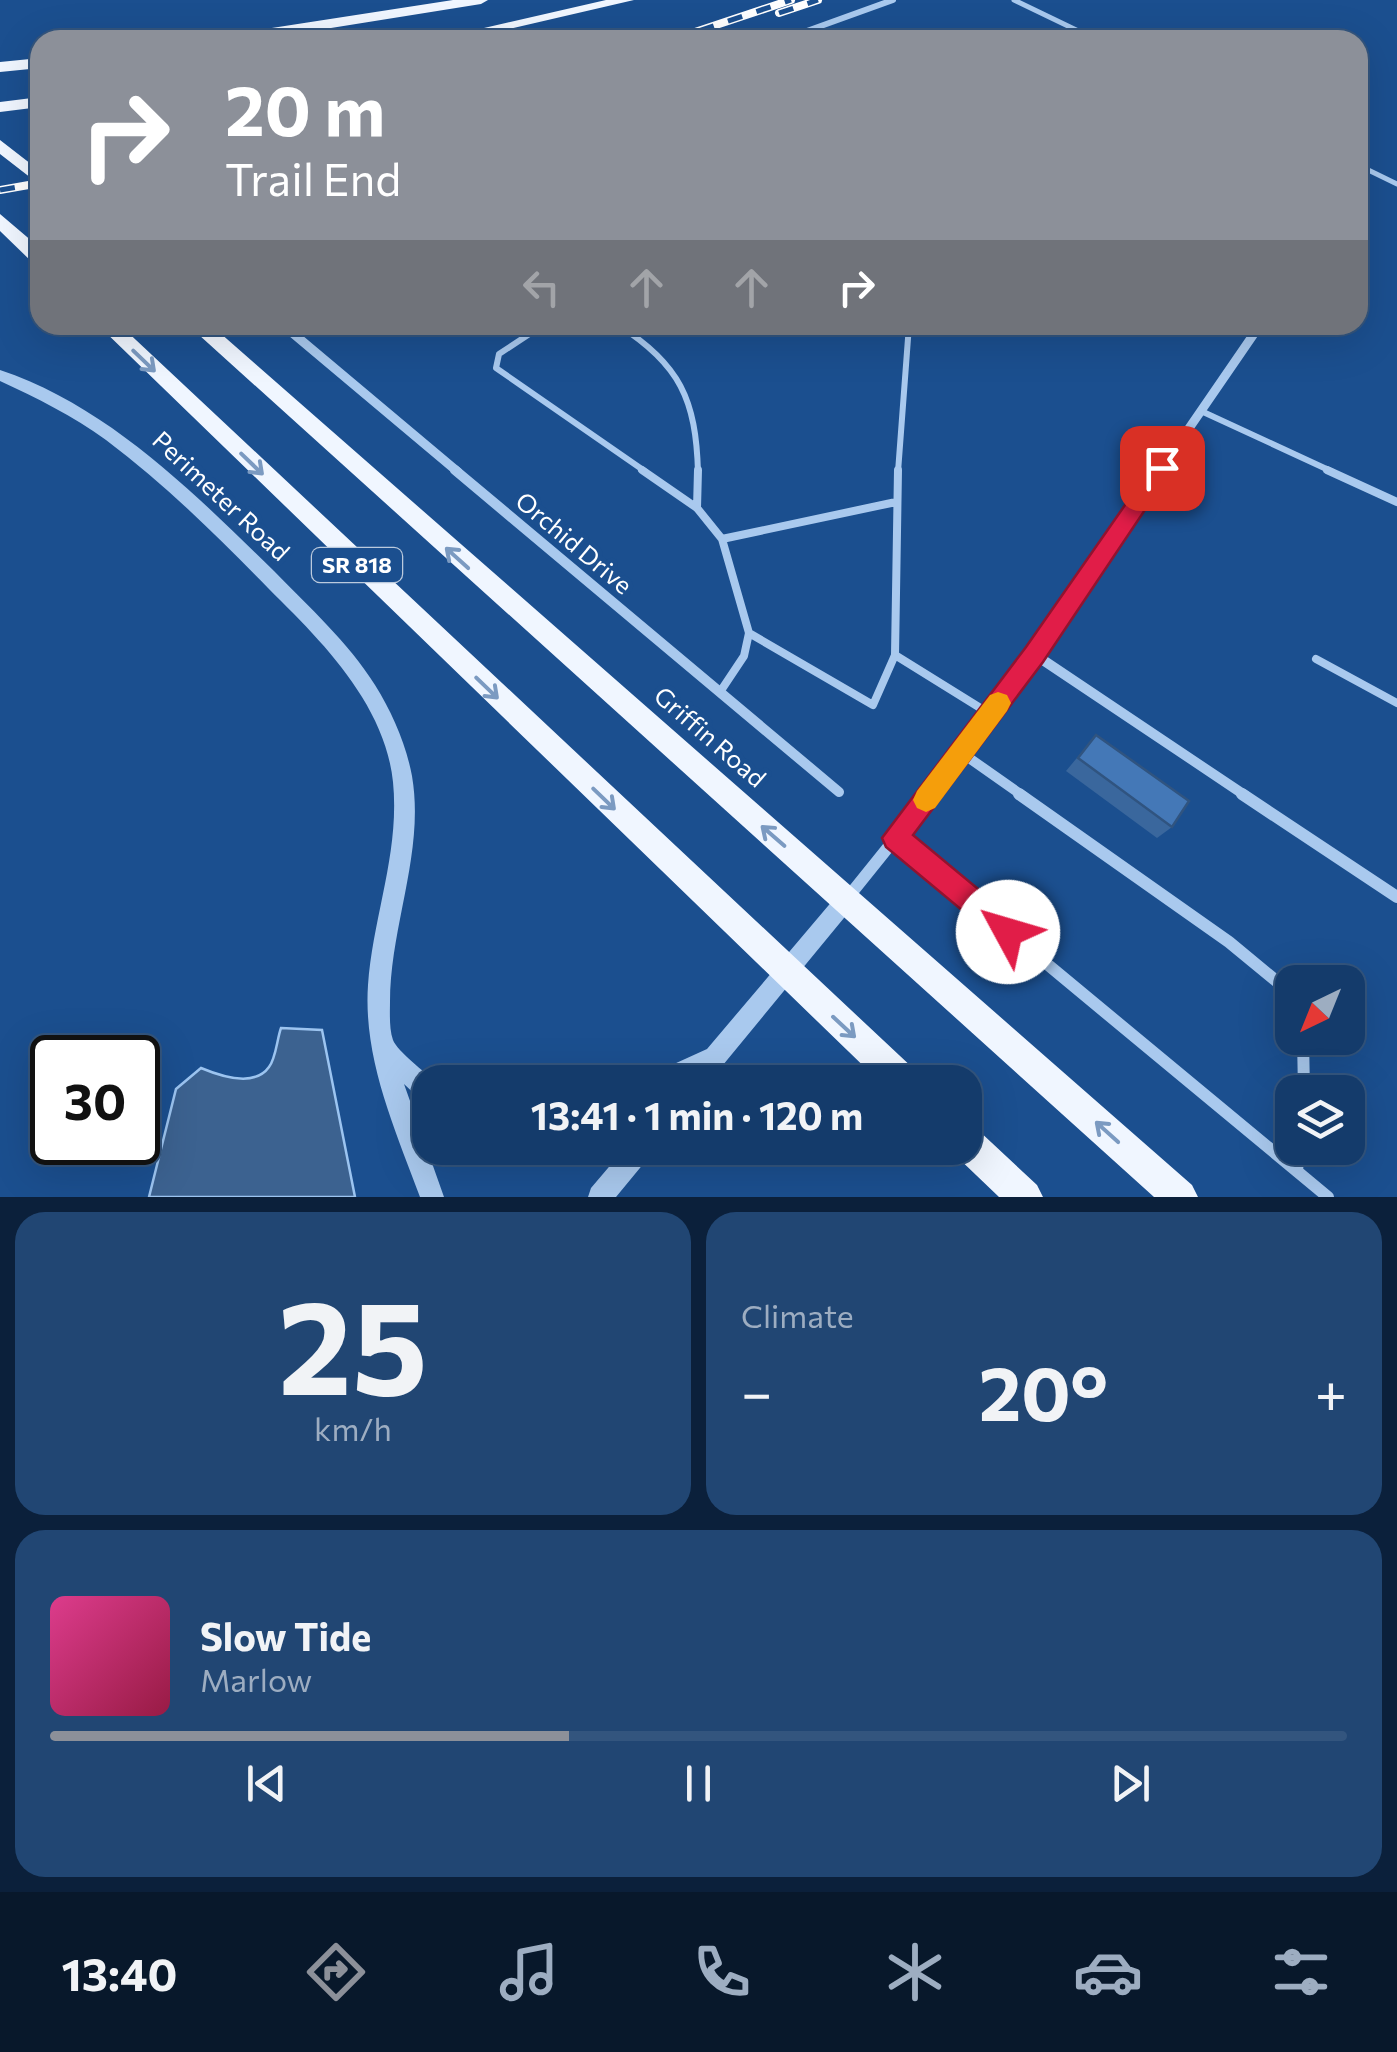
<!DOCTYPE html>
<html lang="en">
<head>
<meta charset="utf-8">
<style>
  :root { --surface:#143b6b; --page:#214673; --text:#f1f3f6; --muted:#9dadc1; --line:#33557e; --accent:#8c9099 }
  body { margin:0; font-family:Commissioner,sans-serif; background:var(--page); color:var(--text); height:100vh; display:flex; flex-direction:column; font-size:38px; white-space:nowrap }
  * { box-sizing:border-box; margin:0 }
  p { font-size:32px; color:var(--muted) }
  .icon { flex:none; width:55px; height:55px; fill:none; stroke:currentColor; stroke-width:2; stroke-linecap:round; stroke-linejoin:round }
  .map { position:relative; height:1197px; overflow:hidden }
  .sheet { display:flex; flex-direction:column; gap:15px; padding:15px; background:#0b203b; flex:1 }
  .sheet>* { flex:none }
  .guide { position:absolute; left:30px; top:30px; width:1338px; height:305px; border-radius:30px; box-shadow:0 10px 40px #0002,0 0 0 2px var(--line); background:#8c9099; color:#fff; overflow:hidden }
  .needle { width:65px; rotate:223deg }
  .buttons { position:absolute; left:1275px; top:965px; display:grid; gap:20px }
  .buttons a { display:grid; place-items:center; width:90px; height:90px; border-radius:20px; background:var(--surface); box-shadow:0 10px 40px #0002,0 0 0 2px var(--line); font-size:50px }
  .speed { position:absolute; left:30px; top:1035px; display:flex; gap:20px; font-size:50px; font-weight:700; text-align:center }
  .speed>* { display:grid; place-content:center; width:130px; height:130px; border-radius:50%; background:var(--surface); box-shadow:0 10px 40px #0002,0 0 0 2px var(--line); line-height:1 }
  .speed .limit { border:5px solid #111; border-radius:15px; background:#fff; color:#111 }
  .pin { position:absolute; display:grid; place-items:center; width:85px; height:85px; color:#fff; margin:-42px; border-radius:20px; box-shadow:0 5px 15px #0006 }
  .me { position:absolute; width:110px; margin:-55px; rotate:309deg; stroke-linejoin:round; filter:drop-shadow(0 0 8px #0008) }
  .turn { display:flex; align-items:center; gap:35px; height:210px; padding:0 30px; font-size:45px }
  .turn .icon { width:130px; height:130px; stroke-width:2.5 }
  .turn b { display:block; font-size:70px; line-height:85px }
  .lanes { display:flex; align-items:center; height:95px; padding:0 30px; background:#0003; justify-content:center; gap:50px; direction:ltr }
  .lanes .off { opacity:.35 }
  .big { font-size:75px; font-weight:700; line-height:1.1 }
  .sheet .tile { flex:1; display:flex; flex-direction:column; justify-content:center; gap:15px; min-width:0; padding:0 35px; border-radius:30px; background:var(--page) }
  .sheet .dial { align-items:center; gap:0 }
  .dial b { font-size:130px; line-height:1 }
  .song { display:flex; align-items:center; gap:30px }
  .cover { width:120px; height:120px; border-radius:15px; background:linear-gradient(135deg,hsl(330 70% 55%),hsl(340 70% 35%)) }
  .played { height:10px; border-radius:5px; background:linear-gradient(90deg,var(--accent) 40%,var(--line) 40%) }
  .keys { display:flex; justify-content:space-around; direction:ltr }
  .heat { display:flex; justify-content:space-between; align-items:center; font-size:55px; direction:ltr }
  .sheet .tiles { flex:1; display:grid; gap:15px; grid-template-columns:1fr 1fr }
  .tile:last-child { grid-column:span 2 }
  .trip { position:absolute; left:412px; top:1065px; width:570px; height:100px; border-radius:30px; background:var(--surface); box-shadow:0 10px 40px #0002,0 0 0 2px var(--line); font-weight:700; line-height:100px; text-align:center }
  .menu { display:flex; height:160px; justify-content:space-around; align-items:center; background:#08182b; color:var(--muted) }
  .menu .icon { width:70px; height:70px }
  .menu .current { color:var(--accent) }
  .menu b { font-size:45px; color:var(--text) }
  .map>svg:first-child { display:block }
  .water { fill:#3c6290; stroke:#9cc4f0; stroke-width:2.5 }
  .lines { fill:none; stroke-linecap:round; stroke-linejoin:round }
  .service-far2 { stroke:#a9c9ee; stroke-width:5 }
  .service-far1 { stroke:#a9c9ee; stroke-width:6 }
  .service { stroke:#a9c9ee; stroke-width:8 }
  .minor-far3 { stroke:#a9c9ee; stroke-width:6 }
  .minor-far2 { stroke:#a9c9ee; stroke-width:9 }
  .minor-far1 { stroke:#a9c9ee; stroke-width:10 }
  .minor { stroke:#a9c9ee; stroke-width:12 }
  .tertiary { fill:#a9c9ee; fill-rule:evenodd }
  .primary { fill:#f0f6ff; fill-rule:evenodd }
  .rail-casing { stroke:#fff; stroke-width:8 }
  .rail { stroke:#1b4f8f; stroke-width:5; stroke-dasharray:15; stroke-linecap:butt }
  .wall { fill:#3a679d }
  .building { fill:#4478b7; stroke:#305480; stroke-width:2.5 }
  .oneway { stroke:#7b9ac1 }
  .route { fill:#e11d48; stroke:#92132f; stroke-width:2.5 }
  .slow { fill:#f59e0b }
  .labels { text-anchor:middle; stroke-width:10; stroke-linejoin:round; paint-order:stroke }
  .shield { fill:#1b4f8f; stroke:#bbcadd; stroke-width:2.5 }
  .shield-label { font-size:22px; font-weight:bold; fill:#fff }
  .street-label { font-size:25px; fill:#fff; stroke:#1b4f8f }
</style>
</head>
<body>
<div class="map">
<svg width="1397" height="1197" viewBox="0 0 1397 1197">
  <rect width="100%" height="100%" fill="#1b4f8f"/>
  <path class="water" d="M281,1028L322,1030L355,1197H149L176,1089L201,1068C220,1076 254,1088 269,1067C276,1058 277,1039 281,1028Z"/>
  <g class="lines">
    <path class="service-far2" d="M1014,0L1097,40
      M1358,165L1397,184"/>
    <path class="service-far1" d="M543,325L499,354L496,368L646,472
      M618,325C680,364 696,400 698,472
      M1201,411L1333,472
      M898,472L909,325"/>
    <path class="service" d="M642,470L697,508L722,539L749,633L744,656L720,692
      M1327,470L1397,502
      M697,508L698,470
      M722,539L896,502
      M749,633L873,705L895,655L990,714
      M895,655L898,470
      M1316,659L1397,703"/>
    <path class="minor-far3" d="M782,40L893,0"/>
    <path class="minor-far2" d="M283,325L458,472
      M1159,472L1260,325"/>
    <path class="minor-far1" d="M455,470L839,792
      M1034,654L1246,796
      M962,753L1023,796
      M929,796L1034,654L1161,470"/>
    <path class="minor" d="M1019,794L1229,942L1292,994
      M1242,794L1397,897
      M895,838L1328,1197
      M849,896L931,794
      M1303,1038L1304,1092
      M1297,1171L1299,1148"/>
    <path class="tertiary" d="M0,370C108,406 194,493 274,571C309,607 348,642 375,685C392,712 406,744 412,776C425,852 390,926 390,1002C390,1013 389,1029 393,1040C397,1051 426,1073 436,1082H430V1105L422,1101L404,1084L444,1197H420C395,1129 363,1059 368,985C373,916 400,852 393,782C390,752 378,723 362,697C337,656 302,622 268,588C217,536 165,484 106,440C73,416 37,398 0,381Z
      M846,889L853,893L857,900L853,907L709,1082H649L652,1074L707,1049L839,893Z
      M625,1148H652L649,1157L616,1197H588L591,1188Z"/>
    <path class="primary" d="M453,0H488L481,4L256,40H219L227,35Z
      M606,0H634L462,40H432Z
      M40,58V68L0,72V62Z
      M40,97V107L0,112V102Z
      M0,140L40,171V185L0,154Z
      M0,214L40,248V265L33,263L0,231Z
      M98,325H120L915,1070L919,1082H880Z
      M188,325H211L1192,1185L1198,1197H1154Z
      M965,1124L977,1129L1037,1185L1043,1197H999L953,1153L951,1148H965Z"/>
    <g class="rail-casing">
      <path id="rail" d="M779,13L818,0
        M671,40L791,0
        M0,190L40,183"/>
    </g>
    <use href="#rail" class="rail"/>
  </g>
  <path class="wall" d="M1096,735L1172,827L1157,838L1066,771Z"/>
  <path class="building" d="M1096,735L1189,801L1172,827L1078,758Z"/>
  <defs><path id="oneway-shaft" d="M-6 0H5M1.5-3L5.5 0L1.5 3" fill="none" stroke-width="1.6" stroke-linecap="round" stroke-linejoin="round" transform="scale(2.5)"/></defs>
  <g class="oneway">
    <use href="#oneway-shaft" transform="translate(144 361) rotate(44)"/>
    <use href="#oneway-shaft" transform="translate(252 464) rotate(44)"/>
    <use href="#oneway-shaft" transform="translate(457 558) rotate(-138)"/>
    <use href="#oneway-shaft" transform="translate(487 688) rotate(44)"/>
    <use href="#oneway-shaft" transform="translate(604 799) rotate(44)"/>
    <use href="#oneway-shaft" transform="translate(773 836) rotate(-139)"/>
    <use href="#oneway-shaft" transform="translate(844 1027) rotate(43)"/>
    <use href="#oneway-shaft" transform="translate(1107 1132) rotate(-138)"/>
  </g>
  <path class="route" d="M1162,460L1169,462L1172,468L1169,474L1043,662L913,835L1018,922L1022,932L1018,941L1008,945L999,941L886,847L882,838L1026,647L1155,462Z"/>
  <path class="slow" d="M998,692L1007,695L1011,703L1007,711L935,808L926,812L917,808L913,800L917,791L990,695Z"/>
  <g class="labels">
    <rect class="shield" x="312" y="548" width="90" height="34" rx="8"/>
    <g class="shield-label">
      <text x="357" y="573">SR 818</text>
    </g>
    <g class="street-label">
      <text transform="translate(221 496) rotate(43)" y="9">Perimeter Road</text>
      <text transform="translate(574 543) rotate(40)" y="9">Orchid Drive</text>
      <text transform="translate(710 737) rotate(41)" y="9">Griffin Road</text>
    </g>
  </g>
</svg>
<div class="buttons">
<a><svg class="needle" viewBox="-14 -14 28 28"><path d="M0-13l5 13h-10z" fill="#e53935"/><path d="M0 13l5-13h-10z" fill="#9dadc1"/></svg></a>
<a><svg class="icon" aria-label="layers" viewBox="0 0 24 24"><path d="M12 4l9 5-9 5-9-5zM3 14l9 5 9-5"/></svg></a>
</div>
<div class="speed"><div class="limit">30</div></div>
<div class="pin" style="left:1162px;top:468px;background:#d93025"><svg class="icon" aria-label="arrive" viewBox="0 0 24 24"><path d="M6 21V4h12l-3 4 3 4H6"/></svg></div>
<svg class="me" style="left:1008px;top:932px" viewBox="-20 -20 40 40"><circle r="19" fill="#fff"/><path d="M0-13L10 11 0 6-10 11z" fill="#e11d48"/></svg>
<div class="trip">13:41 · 1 min · 120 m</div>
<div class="guide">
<div class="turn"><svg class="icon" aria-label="right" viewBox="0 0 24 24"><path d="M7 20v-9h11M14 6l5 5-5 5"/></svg><div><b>20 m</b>Trail End</div></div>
<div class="lanes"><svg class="icon off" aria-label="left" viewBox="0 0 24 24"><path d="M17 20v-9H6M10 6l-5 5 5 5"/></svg><svg class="icon off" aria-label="ahead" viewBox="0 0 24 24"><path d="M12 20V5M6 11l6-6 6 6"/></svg><svg class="icon off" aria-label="ahead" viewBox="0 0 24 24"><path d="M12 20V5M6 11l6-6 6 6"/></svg><svg class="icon" aria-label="right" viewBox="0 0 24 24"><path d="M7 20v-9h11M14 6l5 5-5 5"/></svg></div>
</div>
</div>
<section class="sheet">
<div class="tiles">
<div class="tile dial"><b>25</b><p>km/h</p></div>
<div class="tile"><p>Climate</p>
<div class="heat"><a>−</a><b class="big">20°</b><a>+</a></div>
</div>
<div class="tile">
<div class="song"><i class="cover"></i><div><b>Slow Tide</b><p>Marlow</p></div></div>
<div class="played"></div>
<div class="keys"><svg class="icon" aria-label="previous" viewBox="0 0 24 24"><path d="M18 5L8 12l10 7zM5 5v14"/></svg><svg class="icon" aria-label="pause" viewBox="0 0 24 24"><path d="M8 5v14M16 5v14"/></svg><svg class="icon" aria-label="next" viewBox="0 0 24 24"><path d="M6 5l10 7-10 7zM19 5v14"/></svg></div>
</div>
</div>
</section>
<nav class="menu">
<b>13:40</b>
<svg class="icon current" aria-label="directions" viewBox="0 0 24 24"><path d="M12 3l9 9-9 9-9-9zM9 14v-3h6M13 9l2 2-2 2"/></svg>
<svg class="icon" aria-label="music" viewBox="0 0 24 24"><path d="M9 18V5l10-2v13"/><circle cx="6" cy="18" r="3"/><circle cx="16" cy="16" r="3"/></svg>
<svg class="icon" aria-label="phone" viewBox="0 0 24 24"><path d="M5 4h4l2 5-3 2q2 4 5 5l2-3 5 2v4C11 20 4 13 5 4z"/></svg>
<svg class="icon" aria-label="climate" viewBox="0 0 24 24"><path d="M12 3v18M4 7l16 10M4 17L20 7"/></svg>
<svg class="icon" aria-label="car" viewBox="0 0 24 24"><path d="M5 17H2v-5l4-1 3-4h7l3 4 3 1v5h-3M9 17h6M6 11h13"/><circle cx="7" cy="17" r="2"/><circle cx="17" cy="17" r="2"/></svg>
<svg class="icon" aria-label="filters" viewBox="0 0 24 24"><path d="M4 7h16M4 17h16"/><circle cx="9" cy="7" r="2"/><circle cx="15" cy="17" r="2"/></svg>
</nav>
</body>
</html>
